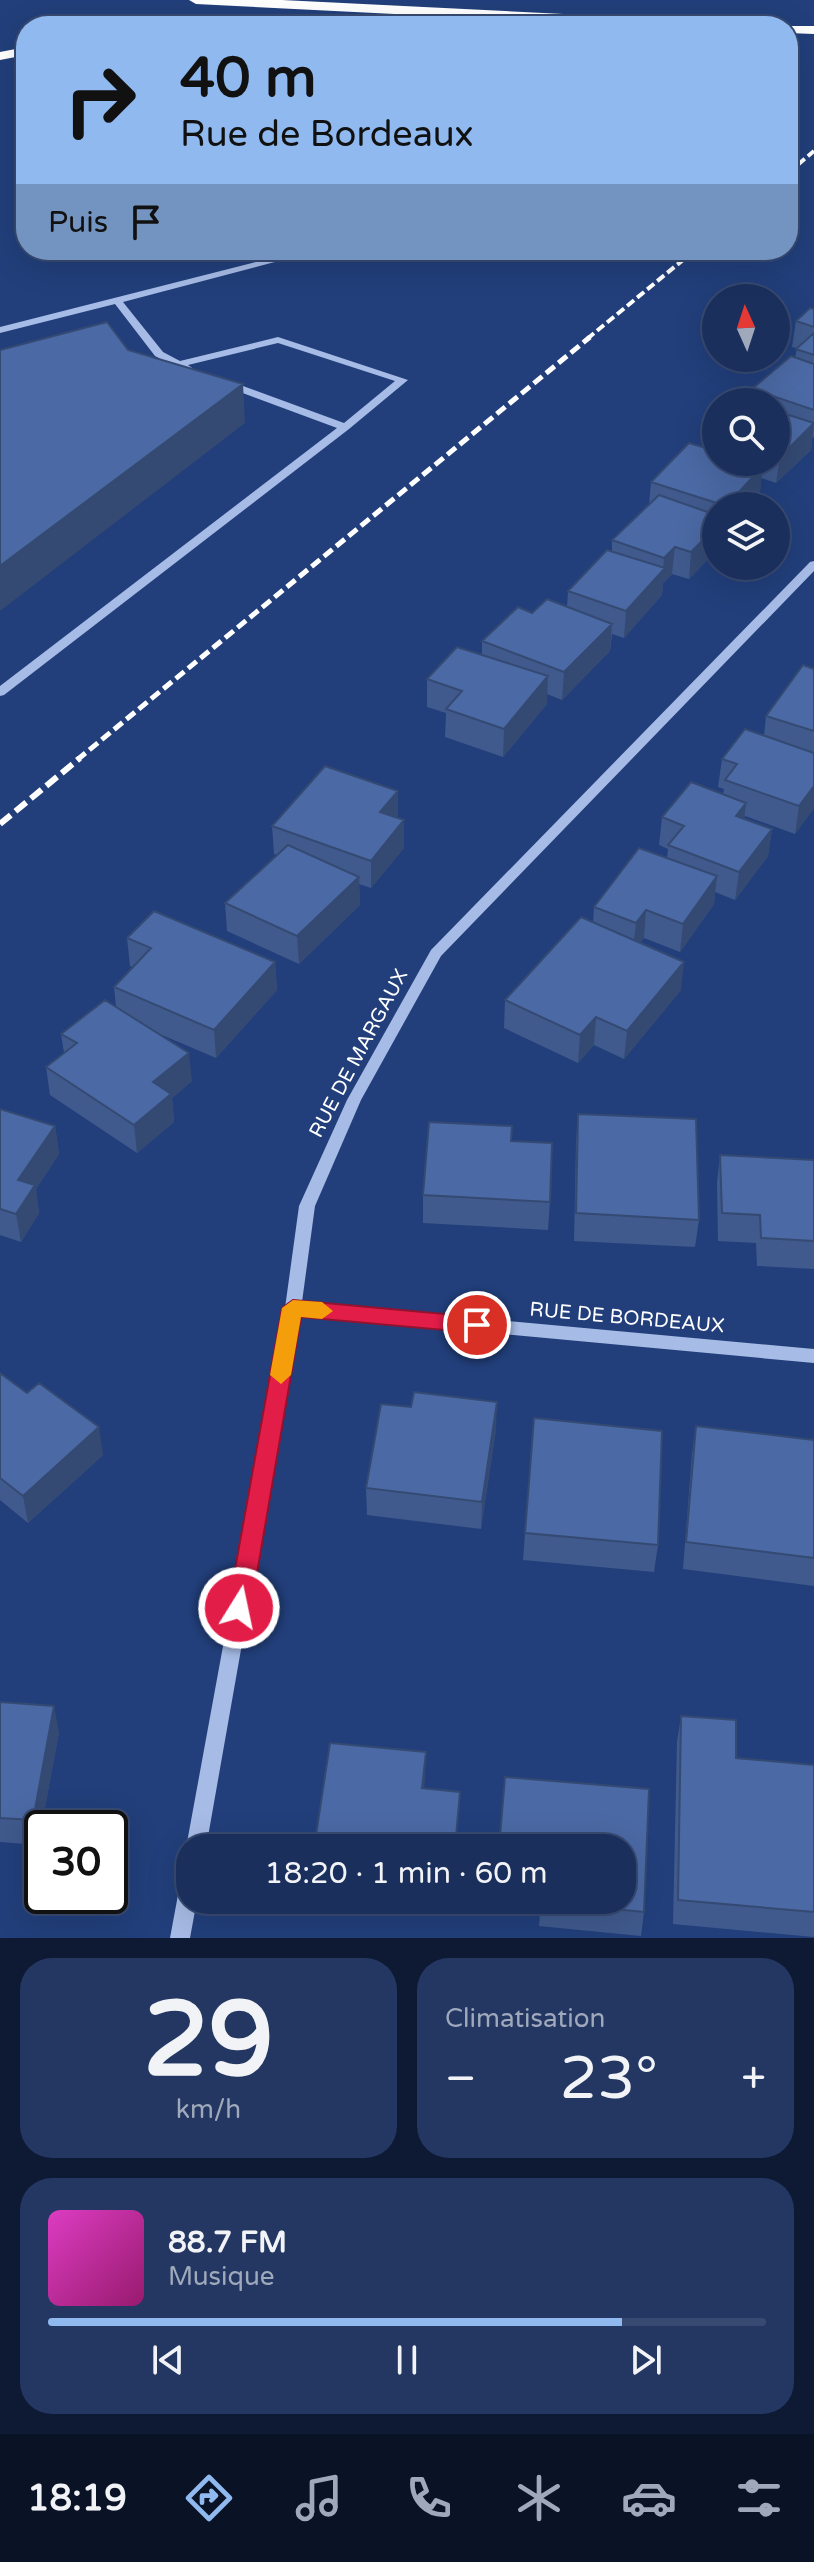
<!DOCTYPE html>
<html lang="fr">
<head>
<meta charset="utf-8">
<style>
  :root { --surface:#1a2f5c; --page:#233762; --text:#f1f3f6; --muted:#9fa9bb; --line:#384a72; --accent:#90b9f0 }
  body { margin:0; font-family:"Varela Round",sans-serif; background:var(--page); color:var(--text); height:100vh; display:flex; flex-direction:column; font-size:30px; white-space:nowrap }
  * { box-sizing:border-box; margin:0 }
  p { font-size:26px; color:var(--muted) }
  .icon { flex:none; width:44px; height:44px; fill:none; stroke:currentColor; stroke-width:2; stroke-linecap:round; stroke-linejoin:round }
  .map { position:relative; height:1938px; overflow:hidden }
  .details { display:flex; flex-direction:column; gap:20px; padding:20px; background:#0e1a33; flex:1 }
  .details>* { flex:none }
  .banner { position:absolute; left:16px; top:16px; width:782px; height:244px; border-radius:32px; box-shadow:0 8px 32px #0002,0 0 0 2px var(--line); background:#90b9f0; color:#111; overflow:hidden }
  .needle { width:52px; rotate:357deg }
  .controls { position:absolute; left:702px; top:284px; display:grid; gap:16px }
  .controls a { display:grid; place-items:center; width:88px; height:88px; border-radius:50%; background:var(--surface); box-shadow:0 8px 32px #0002,0 0 0 2px var(--line); font-size:40px }
  .speed { position:absolute; left:24px; top:1810px; display:flex; gap:16px; font-size:40px; font-weight:700; text-align:center }
  .speed>* { display:grid; place-content:center; width:104px; height:104px; border-radius:50%; background:var(--surface); box-shadow:0 8px 32px #0002,0 0 0 2px var(--line); line-height:1 }
  .speed .limit { border:4px solid #111; border-radius:12px; background:#fff; color:#111 }
  .pin { position:absolute; display:grid; place-items:center; width:68px; height:68px; color:#fff; margin:-34px; border:4px solid #fff; border-radius:50%; box-shadow:0 2px 8px #0007 }
  .me { position:absolute; width:88px; margin:-44px; rotate:10deg; stroke-linejoin:round; filter:drop-shadow(0 0 6px #0008) }
  .turn { display:flex; align-items:center; gap:28px; height:168px; padding:0 32px; font-size:36px }
  .turn .icon { width:104px; height:104px; stroke-width:2.5 }
  .turn b { display:block; font-size:56px; line-height:68px }
  .then { display:flex; align-items:center; height:76px; padding:0 32px; background:#0003; gap:16px; font-size:30px }
  .big { font-size:60px; font-weight:600; line-height:1.1 }
  .details .widget { flex:1; display:flex; flex-direction:column; justify-content:center; gap:12px; min-width:0; padding:0 28px; border-radius:32px; background:var(--page) }
  .details .dial { align-items:center; gap:0 }
  .dial b { font-size:104px; line-height:1 }
  .song { display:flex; align-items:center; gap:24px }
  .cover { width:96px; height:96px; border-radius:12px; background:linear-gradient(135deg,hsl(310 70% 55%),hsl(320 70% 35%)) }
  .played { height:8px; border-radius:4px; background:linear-gradient(90deg,var(--accent) 80%,var(--line) 80%) }
  .keys { display:flex; justify-content:space-around; direction:ltr }
  .heat { display:flex; justify-content:space-between; align-items:center; font-size:44px; direction:ltr }
  .details .tiles { flex:1; display:grid; gap:20px; grid-template-columns:1fr 1fr }
  .widget:last-child { grid-column:span 2 }
  .trip { position:absolute; left:176px; top:1834px; width:460px; height:80px; border-radius:32px; background:var(--surface); box-shadow:0 8px 32px #0002,0 0 0 2px var(--line); font-weight:600; line-height:80px; text-align:center }
  .menu { display:flex; height:128px; justify-content:space-around; align-items:center; background:#0a1325; color:var(--muted) }
  .menu .icon { width:56px; height:56px }
  .menu .selected { color:var(--accent) }
  .menu b { font-size:36px; color:var(--text) }
  .map>svg:first-child { display:block }
  .lines { fill:none; stroke-linecap:round; stroke-linejoin:round }
  .minor { fill:#a6bbe5; fill-rule:evenodd }
  .highway { fill:#fff; fill-rule:evenodd }
  .rail-far2 { stroke:#fff; stroke-width:4; stroke-dasharray:9 4; stroke-linecap:butt }
  .rail-far1 { stroke:#fff; stroke-width:5; stroke-dasharray:11 5; stroke-linecap:butt }
  .rail { stroke:#fff; stroke-width:6; stroke-dasharray:14 6; stroke-linecap:butt }
  .wall { fill:#405a8d }
  .shaded-wall { fill:#344a73 }
  .building { fill:#4b69a4; stroke:#344a73; stroke-width:2 }
  .route { fill:#e11d48; stroke:#92132f; stroke-width:2 }
  .slow { fill:#f59e0b }
  .labels { text-anchor:middle; stroke-width:6; stroke-linejoin:round; paint-order:stroke }
  .street-label { font-size:20px; fill:#fff; stroke:#223f7b }
</style>
</head>
<body>
<div class="map">
<svg width="814" height="1938" viewBox="0 0 814 1938">
  <rect width="100%" height="100%" fill="#223f7b"/>
  <g class="lines">
    <path class="minor" d="M303,250H320L123,302L163,352L180,361L278,337L408,380L349,429L4,695L0,696V686L337,428L224,386V382H232L344,423L395,381L278,343L188,365L195,370L194,372L171,367L170,364L155,356L115,304L0,333V327Z
      M814,561V571L441,956L361,1100L315,1206L302,1302L814,1349V1363L300,1315L206,1848H190L189,1855L186,1848L285,1308L299,1206L347,1100L431,950L810,562Z
      M190,1875V1900H197L190,1938H170L180,1884L183,1877Z"/>
    <path class="highway" d="M189,0H282L724,22L731,26H637L196,4Z
      M783,26H814V34L788,33V26Z
      M26,47V55L0,60V52Z"/>
    <path class="rail-far2" d="M788,173L814,151
      M587,339L695,250"/>
    <path class="rail-far1" d="M77,760L590,337"/>
    <path class="rail" d="M0,824L80,758"/>
  </g>
  <path class="wall" d="M814,309V438L812,437L811,450L776,483L761,478L760,492L747,506H716V551L689,579L672,574L663,583L662,595L624,638L612,634L610,651L562,700L547,694V704L503,757L445,737L446,713L427,707V679L482,655V641L567,607L568,591L612,551V540L649,505L651,482L713,450L714,434L716,433V462H776V402H751L752,389L795,358L797,348L792,347L796,321Z
    M814,669V808L795,834L745,816L744,818L772,829L768,856L735,900L715,892L714,904L680,952L644,938L640,943L681,990L624,1059L594,1045L578,1063L504,1028L505,1000L593,922L594,907L667,858L668,849L659,845L662,817L723,794L724,789L718,787L722,759L764,735L766,716Z
    M398,791V818L404,848L371,888L359,884L360,905L299,964L227,931L225,903L277,855L274,854L272,826Z
    M127,938L275,962L277,990L216,1058L155,1032L192,1081L172,1098L174,1122L137,1153L50,1095L46,1067L64,1053L61,1034L116,1007L114,987L133,967L130,966Z
    M0,1109L55,1126L59,1154L36,1189L39,1213L21,1242L0,1235Z
    M578,1114L699,1220L695,1247L574,1241L576,1142Z
    M511,1141L550,1202L548,1230L423,1223V1195Z
    M720,1155L814,1160V1269L757,1266L756,1243L718,1241L717,1183Z
    M0,1373L103,1455L28,1523L0,1500Z
    M696,1426L814,1440V1586L683,1569L692,1454Z
    M496,1429L481,1529L367,1515L366,1488Z
    M525,1533L658,1545L654,1572L523,1560Z
    M0,1702L59,1732L38,1845L0,1842Z
    M681,1716L736,1758L814,1765V1937L673,1924L677,1742Z
    M541,1900H622L644,1912L641,1936L539,1926Z"/>
  <path class="shaded-wall" d="M243,384L245,423L0,611V566Z
    M814,424L811,450L776,483L780,457Z
    M763,466L760,492L747,506H726Z
    M716,527V551L689,579L691,552Z
    M675,547L672,574L663,583L662,595L624,638L626,611L663,570L664,558Z
    M612,624L610,651L562,700L564,672Z
    M548,676L547,704L503,757L504,729Z
    M814,786V808L795,834L799,806Z
    M398,791V818L380,812Z
    M746,803L743,831L736,816Z
    M404,820V848L371,888V861Z
    M772,829L768,856L735,900L739,872Z
    M717,876L714,904L680,952L683,924Z
    M359,877L360,905L299,964L297,936Z
    M646,910L644,938L633,951L636,923Z
    M275,962L277,990L216,1058L214,1030Z
    M684,962L681,990L624,1059L627,1031Z
    M596,1017L594,1045L578,1063L580,1035Z
    M189,1053L192,1081L172,1098L174,1122L137,1153L134,1125L153,1082Z
    M55,1126L59,1154L36,1189L39,1213L21,1242L16,1214L18,1180Z
    M497,1402L496,1429L481,1529L482,1502Z
    M99,1427L103,1455L28,1523L23,1496Z
    M54,1706L59,1732L38,1845L33,1820Z
    M426,1752L425,1778L422,1813V1788Z"/>
  <path class="building" d="M810,308L814,309V327L796,321Z
    M107,322L128,350L243,384L0,566V350Z
    M814,333V355L796,349Z
    M791,356L814,364V410L752,389Z
    M776,411L814,423L780,457L776,455Z
    M689,443L716,451V462H750L763,466L726,506L651,482Z
    M659,495L716,515V527L691,552L675,547L664,558L612,540Z
    M607,550L665,568L626,611L568,591Z
    M547,599L612,624L564,672L482,641L518,607L532,613Z
    M457,647L548,676L504,729L446,709L462,691L427,679Z
    M803,665L814,669V731L766,716Z
    M745,729L814,753V786L799,806L725,780L737,764L722,759Z
    M325,766L398,791L380,812L404,820L371,861L272,826Z
    M691,782L746,803L736,816L772,829L739,872L668,845L684,826L662,817Z
    M288,845L359,877L297,936L225,903Z
    M639,848L717,876L683,924L646,910L636,923L594,907Z
    M154,911L275,962L214,1030L114,987L151,948L127,938Z
    M581,917L684,962L627,1031L596,1017L580,1035L505,1000Z
    M105,1000L189,1053L153,1082L171,1094L134,1125L46,1067L77,1043L61,1034Z
    M0,1109L55,1126L18,1180L35,1185L16,1214L0,1209Z
    M578,1114L696,1119L699,1220L576,1213Z
    M429,1122L512,1126L511,1141L552,1143L550,1202L423,1195Z
    M720,1155L814,1160V1241L761,1238L760,1215L722,1213Z
    M0,1373L27,1393L39,1383L99,1427L23,1496L0,1478Z
    M414,1392L497,1402L482,1502L366,1488L381,1404L411,1407Z
    M534,1418L662,1431L658,1545L525,1533Z
    M696,1426L814,1440V1558L686,1542Z
    M0,1702L54,1706L33,1820L0,1818Z
    M681,1716L736,1720V1758L814,1765V1912L678,1900Z
    M330,1743L426,1752L422,1788L460,1792L455,1848H314Z
    M505,1777L649,1789L644,1912L541,1902V1900H622V1848H499Z"/>
  <path class="route" d="M293,1300L477,1317L487,1325L477,1333L301,1317L251,1608L247,1615L239,1618L231,1615L228,1608L282,1308Z"/>
  <path class="slow" d="M293,1300L322,1302L333,1311L322,1319L301,1317L291,1375L281,1384L270,1375L282,1308Z"/>
  <g class="labels">
    <g class="street-label">
      <text transform="translate(358 1053) rotate(-62)" y="7">RUE DE MARGAUX</text>
      <text transform="translate(627 1317) rotate(5)" y="7">RUE DE BORDEAUX</text>
    </g>
  </g>
</svg>
<div class="controls">
<a><svg class="needle" viewBox="-14 -14 28 28"><path d="M0-13l5 13h-10z" fill="#e53935"/><path d="M0 13l5-13h-10z" fill="#9fa9bb"/></svg></a>
<a><svg class="icon" aria-label="search" viewBox="0 0 24 24"><circle cx="10" cy="10" r="6"/><path d="M15 15l6 6"/></svg></a>
<a><svg class="icon" aria-label="layers" viewBox="0 0 24 24"><path d="M12 4l9 5-9 5-9-5zM3 14l9 5 9-5"/></svg></a>
</div>
<div class="speed"><div class="limit">30</div></div>
<div class="pin" style="left:477px;top:1325px;background:#d93025"><svg class="icon" aria-label="arrive" viewBox="0 0 24 24"><path d="M6 21V4h12l-3 4 3 4H6"/></svg></div>
<svg class="me" style="left:239px;top:1608px" viewBox="-20 -20 40 40"><circle r="17" fill="#e11d48" stroke="#fff" stroke-width="3"/><path d="M0-11L8 9 0 5-8 9z" fill="#fff"/></svg>
<div class="trip">18:20 · 1 min · 60 m</div>
<div class="banner">
<div class="turn"><svg class="icon" aria-label="right" viewBox="0 0 24 24"><path d="M7 20v-9h11M14 6l5 5-5 5"/></svg><div><b>40 m</b>Rue de Bordeaux</div></div>
<div class="then">Puis<svg class="icon" aria-label="arrive" viewBox="0 0 24 24"><path d="M6 21V4h12l-3 4 3 4H6"/></svg></div>
</div>
</div>
<section class="details">
<div class="tiles">
<div class="widget dial"><b>29</b><p>km/h</p></div>
<div class="widget"><p>Climatisation</p>
<div class="heat"><a>−</a><b class="big">23°</b><a>+</a></div>
</div>
<div class="widget">
<div class="song"><i class="cover"></i><div><b>88.7 FM</b><p>Musique</p></div></div>
<div class="played"></div>
<div class="keys"><svg class="icon" aria-label="previous" viewBox="0 0 24 24"><path d="M18 5L8 12l10 7zM5 5v14"/></svg><svg class="icon" aria-label="pause" viewBox="0 0 24 24"><path d="M8 5v14M16 5v14"/></svg><svg class="icon" aria-label="next" viewBox="0 0 24 24"><path d="M6 5l10 7-10 7zM19 5v14"/></svg></div>
</div>
</div>
</section>
<nav class="menu">
<b>18:19</b>
<svg class="icon selected" aria-label="directions" viewBox="0 0 24 24"><path d="M12 3l9 9-9 9-9-9zM9 14v-3h6M13 9l2 2-2 2"/></svg>
<svg class="icon" aria-label="music" viewBox="0 0 24 24"><path d="M9 18V5l10-2v13"/><circle cx="6" cy="18" r="3"/><circle cx="16" cy="16" r="3"/></svg>
<svg class="icon" aria-label="phone" viewBox="0 0 24 24"><path d="M5 4h4l2 5-3 2q2 4 5 5l2-3 5 2v4C11 20 4 13 5 4z"/></svg>
<svg class="icon" aria-label="climate" viewBox="0 0 24 24"><path d="M12 3v18M4 7l16 10M4 17L20 7"/></svg>
<svg class="icon" aria-label="car" viewBox="0 0 24 24"><path d="M5 17H2v-5l4-1 3-4h7l3 4 3 1v5h-3M9 17h6M6 11h13"/><circle cx="7" cy="17" r="2"/><circle cx="17" cy="17" r="2"/></svg>
<svg class="icon" aria-label="filters" viewBox="0 0 24 24"><path d="M4 7h16M4 17h16"/><circle cx="9" cy="7" r="2"/><circle cx="15" cy="17" r="2"/></svg>
</nav>
</body>
</html>
